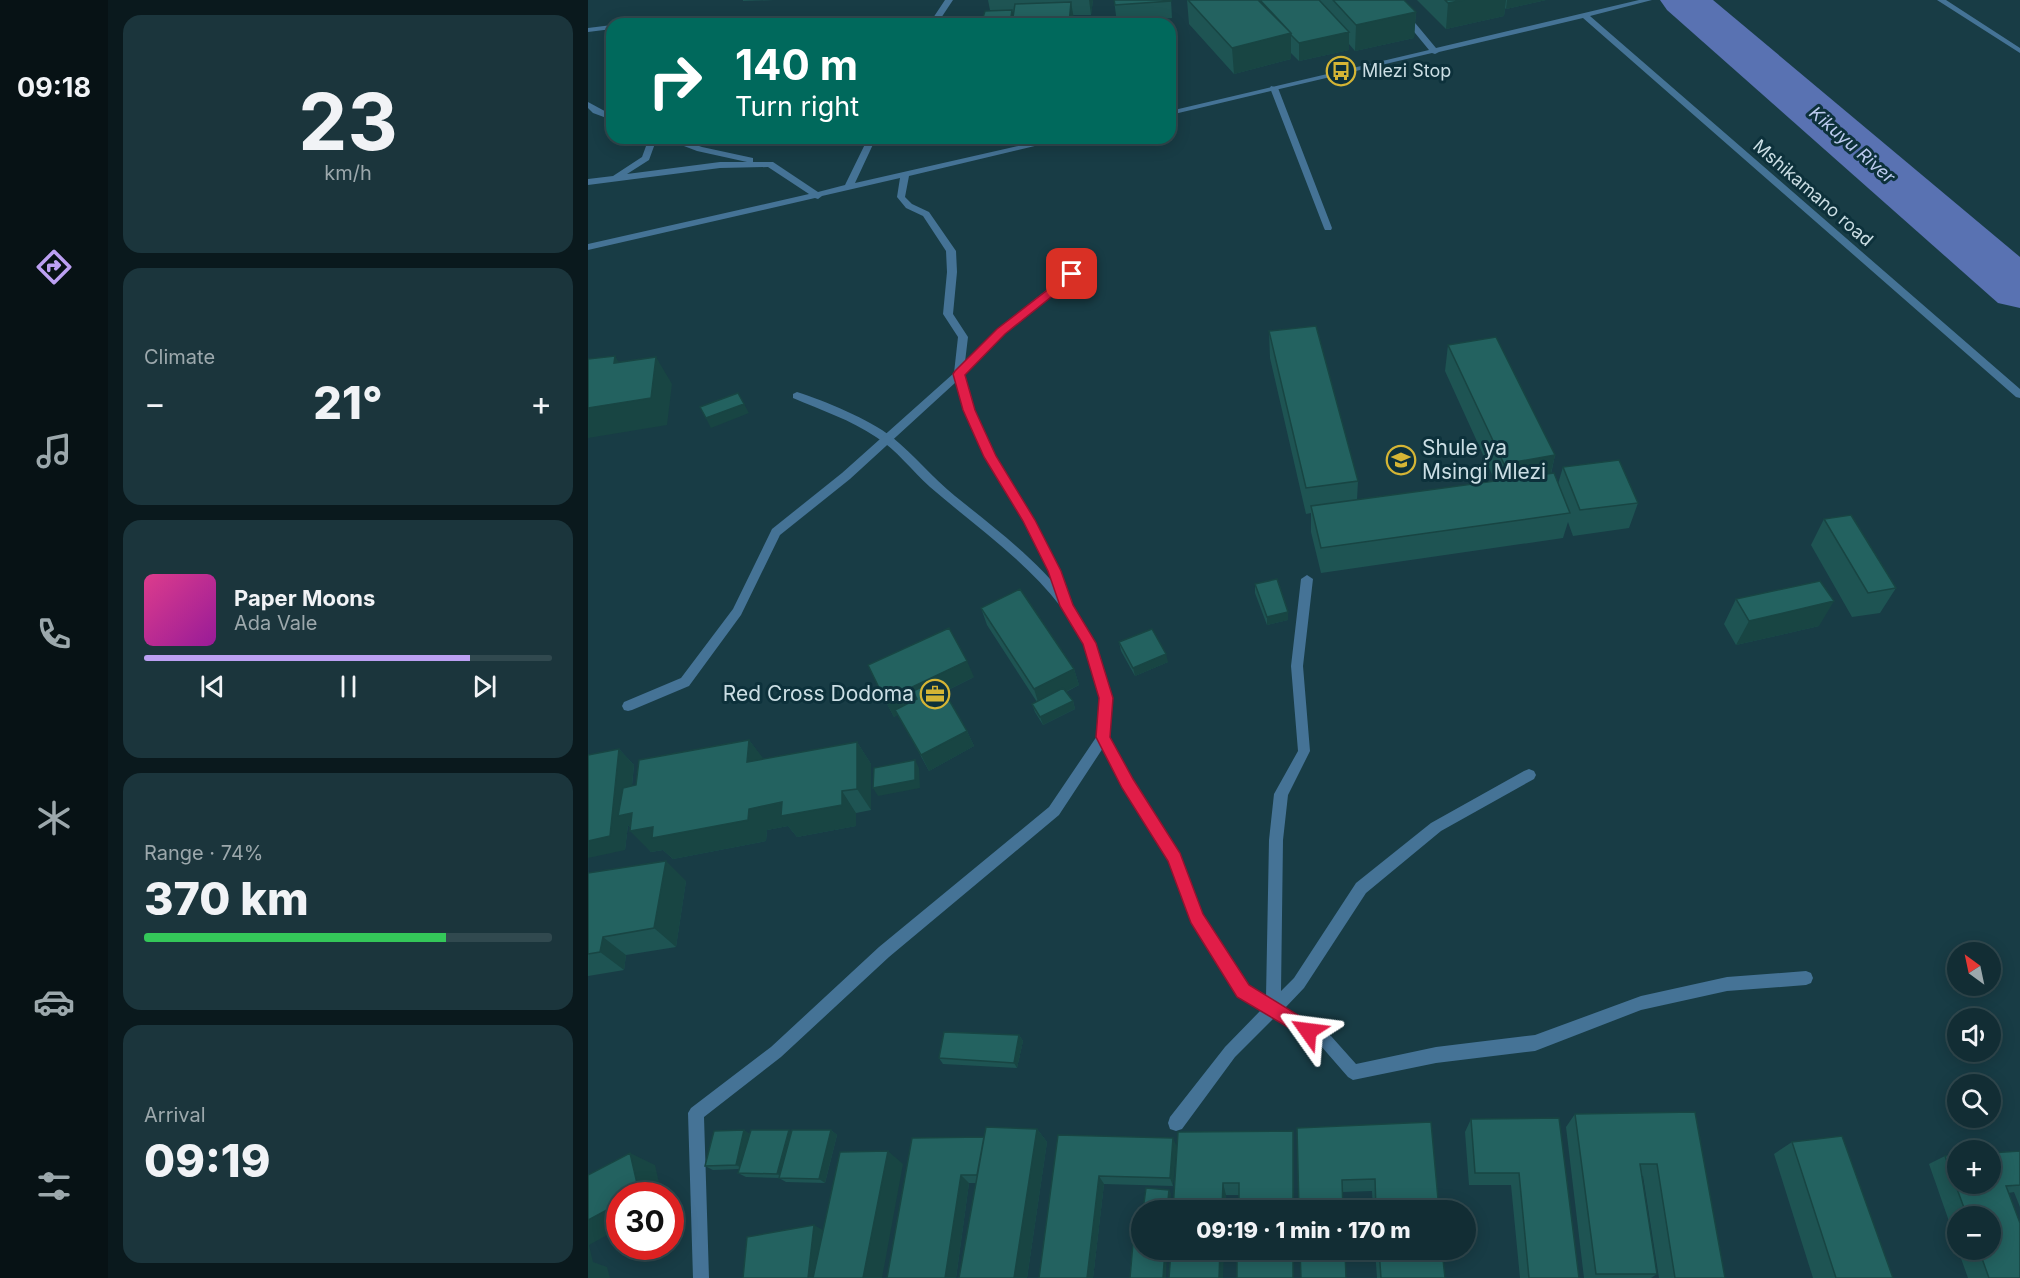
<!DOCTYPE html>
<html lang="en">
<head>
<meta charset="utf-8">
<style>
  :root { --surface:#122d34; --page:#1b353c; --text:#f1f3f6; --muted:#9ca8ac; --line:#31494f; --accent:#bca0f2 }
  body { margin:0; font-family:Inter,sans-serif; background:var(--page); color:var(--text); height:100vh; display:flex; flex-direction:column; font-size:22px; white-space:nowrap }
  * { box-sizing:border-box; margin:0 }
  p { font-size:20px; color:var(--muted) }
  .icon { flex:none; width:33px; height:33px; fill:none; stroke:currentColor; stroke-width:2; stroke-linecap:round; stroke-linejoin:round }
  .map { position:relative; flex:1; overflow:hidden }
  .details { display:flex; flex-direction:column; gap:15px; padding:15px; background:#0a191d; width:480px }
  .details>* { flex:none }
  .guide { position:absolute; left:18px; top:18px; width:570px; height:126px; border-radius:18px; box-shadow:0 3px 15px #0003,0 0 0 2px var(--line); background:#00695c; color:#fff; overflow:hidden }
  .needle { width:39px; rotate:327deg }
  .controls { position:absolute; left:1359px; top:942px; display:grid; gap:12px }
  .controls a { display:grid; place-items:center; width:54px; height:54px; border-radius:50%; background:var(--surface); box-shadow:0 3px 15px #0003,0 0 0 2px var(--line); font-size:30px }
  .speed { position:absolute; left:18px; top:1182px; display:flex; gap:12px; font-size:30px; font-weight:700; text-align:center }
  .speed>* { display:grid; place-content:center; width:78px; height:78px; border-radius:50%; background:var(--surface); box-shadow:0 3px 15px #0003,0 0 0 2px var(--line); line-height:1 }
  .speed .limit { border:9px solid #d22; background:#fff; color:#111 }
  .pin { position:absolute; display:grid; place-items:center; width:51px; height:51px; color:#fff; margin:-26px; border-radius:12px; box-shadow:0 3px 9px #0006 }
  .me { position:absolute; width:66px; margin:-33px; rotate:301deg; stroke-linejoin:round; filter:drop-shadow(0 0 4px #0008) }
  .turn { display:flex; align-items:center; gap:21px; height:126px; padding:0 30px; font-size:27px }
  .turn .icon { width:78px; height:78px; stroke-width:2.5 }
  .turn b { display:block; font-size:42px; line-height:51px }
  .big { font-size:45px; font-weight:800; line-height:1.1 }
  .details .tile { flex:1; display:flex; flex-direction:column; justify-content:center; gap:9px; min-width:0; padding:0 21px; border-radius:18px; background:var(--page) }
  .details .dial { align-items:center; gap:0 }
  .dial b { font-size:78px; line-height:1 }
  .song { display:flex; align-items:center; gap:18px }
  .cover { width:72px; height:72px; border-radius:9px; background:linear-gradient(135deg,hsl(330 70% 55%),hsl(300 70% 35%)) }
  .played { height:6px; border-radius:3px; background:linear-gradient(90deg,var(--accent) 80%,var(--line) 80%) }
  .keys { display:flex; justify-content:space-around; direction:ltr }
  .heat { display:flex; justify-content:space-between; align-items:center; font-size:33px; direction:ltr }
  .charge { height:9px; border-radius:4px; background:linear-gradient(90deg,#34c759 74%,var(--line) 0) }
  .trip { position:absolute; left:543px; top:1200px; width:345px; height:60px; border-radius:30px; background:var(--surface); box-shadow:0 3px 15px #0003,0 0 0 2px var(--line); font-weight:800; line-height:60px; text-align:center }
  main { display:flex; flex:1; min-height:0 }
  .dock { display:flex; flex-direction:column; width:108px; justify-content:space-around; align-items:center; background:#071215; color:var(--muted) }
  .dock .icon { width:42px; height:42px }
  .dock .selected { color:var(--accent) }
  .dock b { font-size:27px; color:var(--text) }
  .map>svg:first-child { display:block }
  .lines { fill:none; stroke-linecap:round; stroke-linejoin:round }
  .river { fill:#5972b2; fill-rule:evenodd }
  .lane { fill:#457396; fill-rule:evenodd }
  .street { fill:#457396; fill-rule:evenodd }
  .wall { fill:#1e5453 }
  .shaded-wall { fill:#184543 }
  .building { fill:#236260; stroke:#184543; stroke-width:1.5 }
  .route { fill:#e11d48; stroke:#92132f; stroke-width:1.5 }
  .labels { text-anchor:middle; stroke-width:6; stroke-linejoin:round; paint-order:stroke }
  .far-poi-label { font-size:18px; fill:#cbdee4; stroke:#0d313b; text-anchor:start }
  .far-water-label { font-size:18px; font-style:italic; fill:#bccbef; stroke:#0d313b }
  .far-street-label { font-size:18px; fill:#cbdee4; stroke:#0d313b }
  .poi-label { font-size:21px; fill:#cbdee4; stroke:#0d313b; text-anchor:start }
</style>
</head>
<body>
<main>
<nav class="dock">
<b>09:18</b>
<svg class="icon selected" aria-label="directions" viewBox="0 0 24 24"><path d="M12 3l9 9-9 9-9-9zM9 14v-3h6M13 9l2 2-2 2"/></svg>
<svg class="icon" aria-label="music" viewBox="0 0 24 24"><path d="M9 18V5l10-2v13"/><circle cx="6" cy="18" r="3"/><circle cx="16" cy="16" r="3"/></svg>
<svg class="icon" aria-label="phone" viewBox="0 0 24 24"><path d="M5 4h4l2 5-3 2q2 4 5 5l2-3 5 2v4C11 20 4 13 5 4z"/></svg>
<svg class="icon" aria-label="climate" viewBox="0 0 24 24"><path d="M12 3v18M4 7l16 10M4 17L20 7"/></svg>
<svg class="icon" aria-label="car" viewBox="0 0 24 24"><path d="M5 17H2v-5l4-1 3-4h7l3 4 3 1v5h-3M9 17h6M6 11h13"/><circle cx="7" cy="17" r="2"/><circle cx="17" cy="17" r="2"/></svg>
<svg class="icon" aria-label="filters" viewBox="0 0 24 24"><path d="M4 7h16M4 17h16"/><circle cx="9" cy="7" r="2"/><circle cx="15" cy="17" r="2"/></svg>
</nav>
<section class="details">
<div class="tile dial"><b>23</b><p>km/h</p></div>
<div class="tile"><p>Climate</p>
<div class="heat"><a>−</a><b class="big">21°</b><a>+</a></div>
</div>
<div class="tile">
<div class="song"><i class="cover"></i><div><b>Paper Moons</b><p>Ada Vale</p></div></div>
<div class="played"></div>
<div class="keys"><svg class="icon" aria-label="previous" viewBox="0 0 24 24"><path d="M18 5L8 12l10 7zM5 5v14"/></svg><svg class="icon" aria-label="pause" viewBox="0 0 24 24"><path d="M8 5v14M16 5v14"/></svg><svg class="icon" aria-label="next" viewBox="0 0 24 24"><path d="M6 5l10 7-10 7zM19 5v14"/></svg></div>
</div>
<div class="tile"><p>Range · 74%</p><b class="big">370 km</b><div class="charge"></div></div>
<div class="tile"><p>Arrival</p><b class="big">09:19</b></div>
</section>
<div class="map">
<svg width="1432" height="1278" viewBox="0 0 1432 1278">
  <rect width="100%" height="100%" fill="#183c45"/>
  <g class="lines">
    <path class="river" d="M1072,0H1125L1432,257V308L1410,303L1079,10Z"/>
    <path class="lane" d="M1349,0H1358L1432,48V53Z
      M683,86L690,88L744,228L743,230H737L736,228L682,88Z
      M209,392C237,401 281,419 304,437C326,455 345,478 367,496C408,529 448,559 481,601L483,604L481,607H473C436,559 387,526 342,487C324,471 309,450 288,437C263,420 233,410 205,398V394Z"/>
    <path class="street" d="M357,0H365L349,24H341Z
      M800,0H808L848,48L1051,0H1064L1002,16L1432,389V398L1428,397L995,18L851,52L847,54L844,53L582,115V111L841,50Z
      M58,22H129L133,24H57Z
      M24,25V29L0,32V28Z
      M0,102L24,115V120L5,113L0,108Z
      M61,138H69L61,160L39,174L132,162H159L109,151L75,138H87L114,147L165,158V162H185L230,192L257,185L280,138H288L267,183L465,138H480L321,176L317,197L324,204L341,212L368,251L369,272L365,314L380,337L377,362L410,329L498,258H504L506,260L416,333L376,375L386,410L407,456L446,520L472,571L484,605L507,643L524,698L521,737L545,779L592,854L614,915L660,986L678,997L681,840L686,794L710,751L703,666L713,579L719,575L725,579L715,666L722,751L700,795L695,840L693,991L706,978L768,883L843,823L936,771L941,769L946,771L948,775L946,779L853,831L778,893L716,988L697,1008L743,1036L768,1064L848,1047L947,1035L1053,996L1139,977L1218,971L1223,973L1225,978L1223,983L1218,985L1139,991L1053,1010L947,1051L848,1063L765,1080L760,1077L733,1046L686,1018L647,1057L594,1129L588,1131L582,1129L580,1123L582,1117L637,1047L673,1010L650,996L603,923L581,861L535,787L515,748L471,815L301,957L193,1057L116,1117L121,1278H105L100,1113L103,1108L183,1047L291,947L461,807L509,736L512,698L495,644L473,606L460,571L435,521L397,457L376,410L368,382L262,479L192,535L153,615L101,686L44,710L40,711L36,710L34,706L36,702L93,678L145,609L184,529L254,473L366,373L370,337L355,314L359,272L358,251L335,216L318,208L309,197L312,178L234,196L230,199L227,198L0,250V244L221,194L180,167L132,168L0,185V179L25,176L54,157Z"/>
  </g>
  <path class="wall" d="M155,0H186L155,1Z
    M400,0H505L503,15H485L486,19L402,10Z
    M526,0H583L584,18L529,23Z
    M599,0H816L828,12L826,38L767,51L761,44V50L711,61L703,53V59L646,74L601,24Z
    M829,0H958L918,9L917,8L916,16L858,29Z
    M24,57V78L17,63Z
    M681,331L770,481L769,500L907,481L857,371L860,345L967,455L963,474L970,484L975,467L1050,503L1041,528L985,536L980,522L975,538L733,573L723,532V513L718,514L682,358Z
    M1236,519L1308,588L1292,613L1264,617L1223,545Z
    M667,584L700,612V620L679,625L667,593Z
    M1148,599L1231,626L1148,645L1136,624Z
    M393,608L486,669L491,685L478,692L485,701L487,709L455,725L447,712L444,704L449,702L399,625Z
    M531,642L580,662L547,676L533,651Z
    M386,677L356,692L379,731L386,746L341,771L310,714L306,717L297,700Z
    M161,740L175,759L269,742L283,764V810L268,813V826L209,837L200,826L179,830L178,841L85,859L75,850L63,852L40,825L37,850L31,749L46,765L44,786L48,785Z
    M0,873L98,881L88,947L38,955L36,970L0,976Z
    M431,1035L435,1041L429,1068L355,1064L351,1058Z
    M1107,1112L1137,1278H1071L1055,1176H1054L1069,1274L1063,1278H996L978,1127L987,1114Z
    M971,1118L991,1278H932L923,1185H881L877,1132L883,1119Z
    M709,1128L851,1210H785L784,1191L755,1192Z
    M449,1129L459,1142L439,1278H371L388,1183H381L368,1278H299L396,1137Z
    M156,1130L161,1134L243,1130L249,1135L237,1183L198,1182L191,1178L158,1177L150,1173L151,1169L125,1170L117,1166Z
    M590,1132L706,1210L651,1195H638L637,1210H585Z
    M470,1135L585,1138V1186L516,1184L505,1278H451Z
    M1204,1142L1305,1278H1225L1186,1154Z
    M1432,1151V1207L1426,1192L1420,1193L1432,1278H1380L1370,1250H1402V1216H1370V1247L1341,1164L1357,1156Z
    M787,1250H854L857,1278H789Z"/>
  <path class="shaded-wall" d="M501,0H505L503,15Z
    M876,0H918L916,16L858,29L860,3Z
    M919,0H958L918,9Z
    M483,2L486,19L485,24H481Z
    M424,10L426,19L425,24H422Z
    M828,12L826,38L767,51L768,25Z
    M761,32V50L711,61V43Z
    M703,33V59L646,74L644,48Z
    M223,138H240L224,140Z
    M344,138H381L346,146Z
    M27,356L43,382L26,363Z
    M68,357L84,384L79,425L0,438V408Z
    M156,404L161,413L123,428L118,418Z
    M967,455L961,481L911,490L916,464Z
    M1246,601L1231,626L1148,645L1161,621Z
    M700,612V620L679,625V617Z
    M578,654L580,662L547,676L545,668Z
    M379,661L386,677L306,717L297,700Z
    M486,669L491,685L451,705L446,689Z
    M485,701L487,709L455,725L452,717Z
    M379,731L386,746L341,771L333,755Z
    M161,740L178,762H159Z
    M269,742L283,764V810L269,789Z
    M31,749L46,765L41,814L161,809L254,791L268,813V826L209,837L200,826L179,830L178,841L85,859L75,850L63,852L42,831H45L40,825L37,850L0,858V841Z
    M327,760L331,768L332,788L290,796L285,788Z
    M78,861L98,881L88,947L66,928Z
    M15,937L38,955L36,970L12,952Z
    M431,1035L435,1041L429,1068L426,1063Z
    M449,1129L459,1142L439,1278H426Z
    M156,1130L163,1135L155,1169L148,1165Z
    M201,1130L207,1134L196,1178L189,1174Z
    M243,1130L249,1135L237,1183L231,1179Z
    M585,1138L589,1147L585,1186L582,1178Z
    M300,1151L315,1164L294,1278H275Z
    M42,1153L67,1165L74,1196H45Z
    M373,1175L381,1183L368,1278H357Z
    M511,1176L516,1184L505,1278H499Z
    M635,1183L638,1195L637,1210H634Z
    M581,1190L583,1194L581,1210H579Z
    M32,1203V1228L1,1245L5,1262L19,1267L22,1278H0V1220Z
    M226,1225L245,1236L240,1278H220Z
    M577,1250H579L578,1278H575Z
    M632,1250H636L635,1278H631Z"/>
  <path class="building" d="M526,0H583V1L527,5Z
    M600,0H670L703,33L644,48Z
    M672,0H731L761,32L711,43L703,35V33Z
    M745,0H816L828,12L768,25Z
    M857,0H876L860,3Z
    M483,2L481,24H424L427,4Z
    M424,10L422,24H393L397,11Z
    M519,22L521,24H511Z
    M24,57V64L17,63Z
    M728,326L770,481L718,488L681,331Z
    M908,337L967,455L916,464L860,345Z
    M27,356L26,363L68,357L63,398L0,408V359Z
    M150,393L156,404L118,418L112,407Z
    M1031,460L1050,503L992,510L975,467Z
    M966,473L982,513L733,548L723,506Z
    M1263,515L1308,588L1280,593L1236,519Z
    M689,579L700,612L679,617L667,584Z
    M1232,581L1246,601L1161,621L1148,599Z
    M432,589L486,669L446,689L393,608Z
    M361,628L379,661L297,700L280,665Z
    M564,629L578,654L545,668L531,642Z
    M336,686L340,693L353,686L379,731L333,755L307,710L329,699L325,691Z
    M475,688L485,701L452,717L444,704Z
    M161,740L159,762L269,742V789L254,791V805L193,816L194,802L161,809L160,820L64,838L65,827L42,831L44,813L30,816L35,788L48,785L51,760Z
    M31,749L22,836L0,841V755Z
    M327,760V780L285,788L286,768Z
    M78,861L66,928L15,937L12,952L0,954V873Z
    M356,1032L431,1035L426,1063L351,1058Z
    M1107,1112L1137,1278H1087L1069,1164H1052L1069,1274H1008L987,1114Z
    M971,1118L991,1278H941L931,1173H887L883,1119Z
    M843,1122L851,1210H788L787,1179L754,1180L755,1210H711L709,1128Z
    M398,1127L449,1129L426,1278H371Z
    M156,1130L148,1165L117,1166L126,1131Z
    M163,1130H201L189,1174L150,1173Z
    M204,1130H243L231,1179L191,1178Z
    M705,1131V1210H651V1183H635L634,1210H585L590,1132Z
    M470,1135L585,1138L582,1178L511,1176L499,1278H451Z
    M1254,1136L1305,1278H1248L1204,1142Z
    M396,1137L389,1175H373L357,1278H299L324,1138Z
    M300,1151L275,1278H225L252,1152Z
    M1432,1151V1185L1418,1186L1432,1223V1278H1401L1391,1250H1402V1216H1379L1357,1156L1370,1155V1184H1402V1153Z
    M42,1153L51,1192L45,1196H32V1203L0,1220V1175Z
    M558,1188L581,1190L579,1210H555Z
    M226,1225L220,1278H155L159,1237Z
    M546,1231L554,1232V1250H577L575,1278H542Z
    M583,1250H632L631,1278H581Z
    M649,1250H705V1278H649Z
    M712,1250H757L758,1278H713Z
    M791,1250H854L857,1278H793Z"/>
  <path class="route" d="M484,271L489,274L488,277L417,334L377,375L387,410L408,456L447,520L473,571L485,605L508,643L525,698L522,737L545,779L592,853L615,914L661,985L726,1025L728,1031L726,1037L720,1039L649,997L603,923L580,861L534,788L508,737L511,698L495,644L472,606L460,571L435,521L396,457L375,410L365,374L367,371L409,329Z"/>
  <defs>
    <g id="bus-ring" transform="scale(1.5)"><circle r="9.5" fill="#0d313b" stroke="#d5b535" stroke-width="1.5"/><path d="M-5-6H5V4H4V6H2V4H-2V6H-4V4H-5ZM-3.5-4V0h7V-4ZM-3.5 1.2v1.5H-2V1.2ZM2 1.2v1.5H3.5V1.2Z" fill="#d5b535"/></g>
    <g id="school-ring" transform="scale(1.5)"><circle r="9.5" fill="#0d313b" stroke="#d5b535" stroke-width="1.5"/><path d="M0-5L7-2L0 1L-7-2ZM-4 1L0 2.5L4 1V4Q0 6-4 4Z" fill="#d5b535"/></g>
    <g id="office-ring" transform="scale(1.5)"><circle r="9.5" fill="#0d313b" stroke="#d5b535" stroke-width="1.5"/><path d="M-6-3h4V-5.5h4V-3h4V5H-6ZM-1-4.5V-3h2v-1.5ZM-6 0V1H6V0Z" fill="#d5b535"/></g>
  </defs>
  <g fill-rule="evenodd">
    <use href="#bus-ring" x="753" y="71"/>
    <use href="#school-ring" x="813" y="460"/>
    <use href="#office-ring" x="347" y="694"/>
  </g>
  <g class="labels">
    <g class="far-poi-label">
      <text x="774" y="77">Mlezi Stop</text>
    </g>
    <g class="far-water-label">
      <text transform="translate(1264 145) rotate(41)" y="6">Kikuyu River</text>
    </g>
    <g class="far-street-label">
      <text transform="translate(1225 193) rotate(41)" y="6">Mshikamano road</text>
    </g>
    <g class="poi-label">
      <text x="834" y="455">Shule ya<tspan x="834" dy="24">Msingi Mlezi</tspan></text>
      <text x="326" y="701" text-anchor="end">Red Cross Dodoma</text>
    </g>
  </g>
</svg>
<div class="controls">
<a><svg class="needle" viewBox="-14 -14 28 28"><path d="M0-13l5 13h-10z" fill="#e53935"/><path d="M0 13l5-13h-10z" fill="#9ca8ac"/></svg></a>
<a><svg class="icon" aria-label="sound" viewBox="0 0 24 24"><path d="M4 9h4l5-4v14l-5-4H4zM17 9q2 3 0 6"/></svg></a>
<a><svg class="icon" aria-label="search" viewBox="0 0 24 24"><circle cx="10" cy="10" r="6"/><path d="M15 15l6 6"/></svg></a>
<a>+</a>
<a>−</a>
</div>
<div class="speed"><div class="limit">30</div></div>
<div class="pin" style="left:484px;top:274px;background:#d93025"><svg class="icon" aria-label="arrive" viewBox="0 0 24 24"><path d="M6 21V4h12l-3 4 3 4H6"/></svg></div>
<svg class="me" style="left:720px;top:1031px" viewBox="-20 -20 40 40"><path d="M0-17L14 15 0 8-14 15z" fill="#e11d48" stroke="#fff" stroke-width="4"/></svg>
<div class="trip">09:19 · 1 min · 170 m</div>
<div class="guide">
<div class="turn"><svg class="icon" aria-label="right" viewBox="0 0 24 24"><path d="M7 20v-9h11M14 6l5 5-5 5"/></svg><div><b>140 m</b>Turn right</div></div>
</div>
</div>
</main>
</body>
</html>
